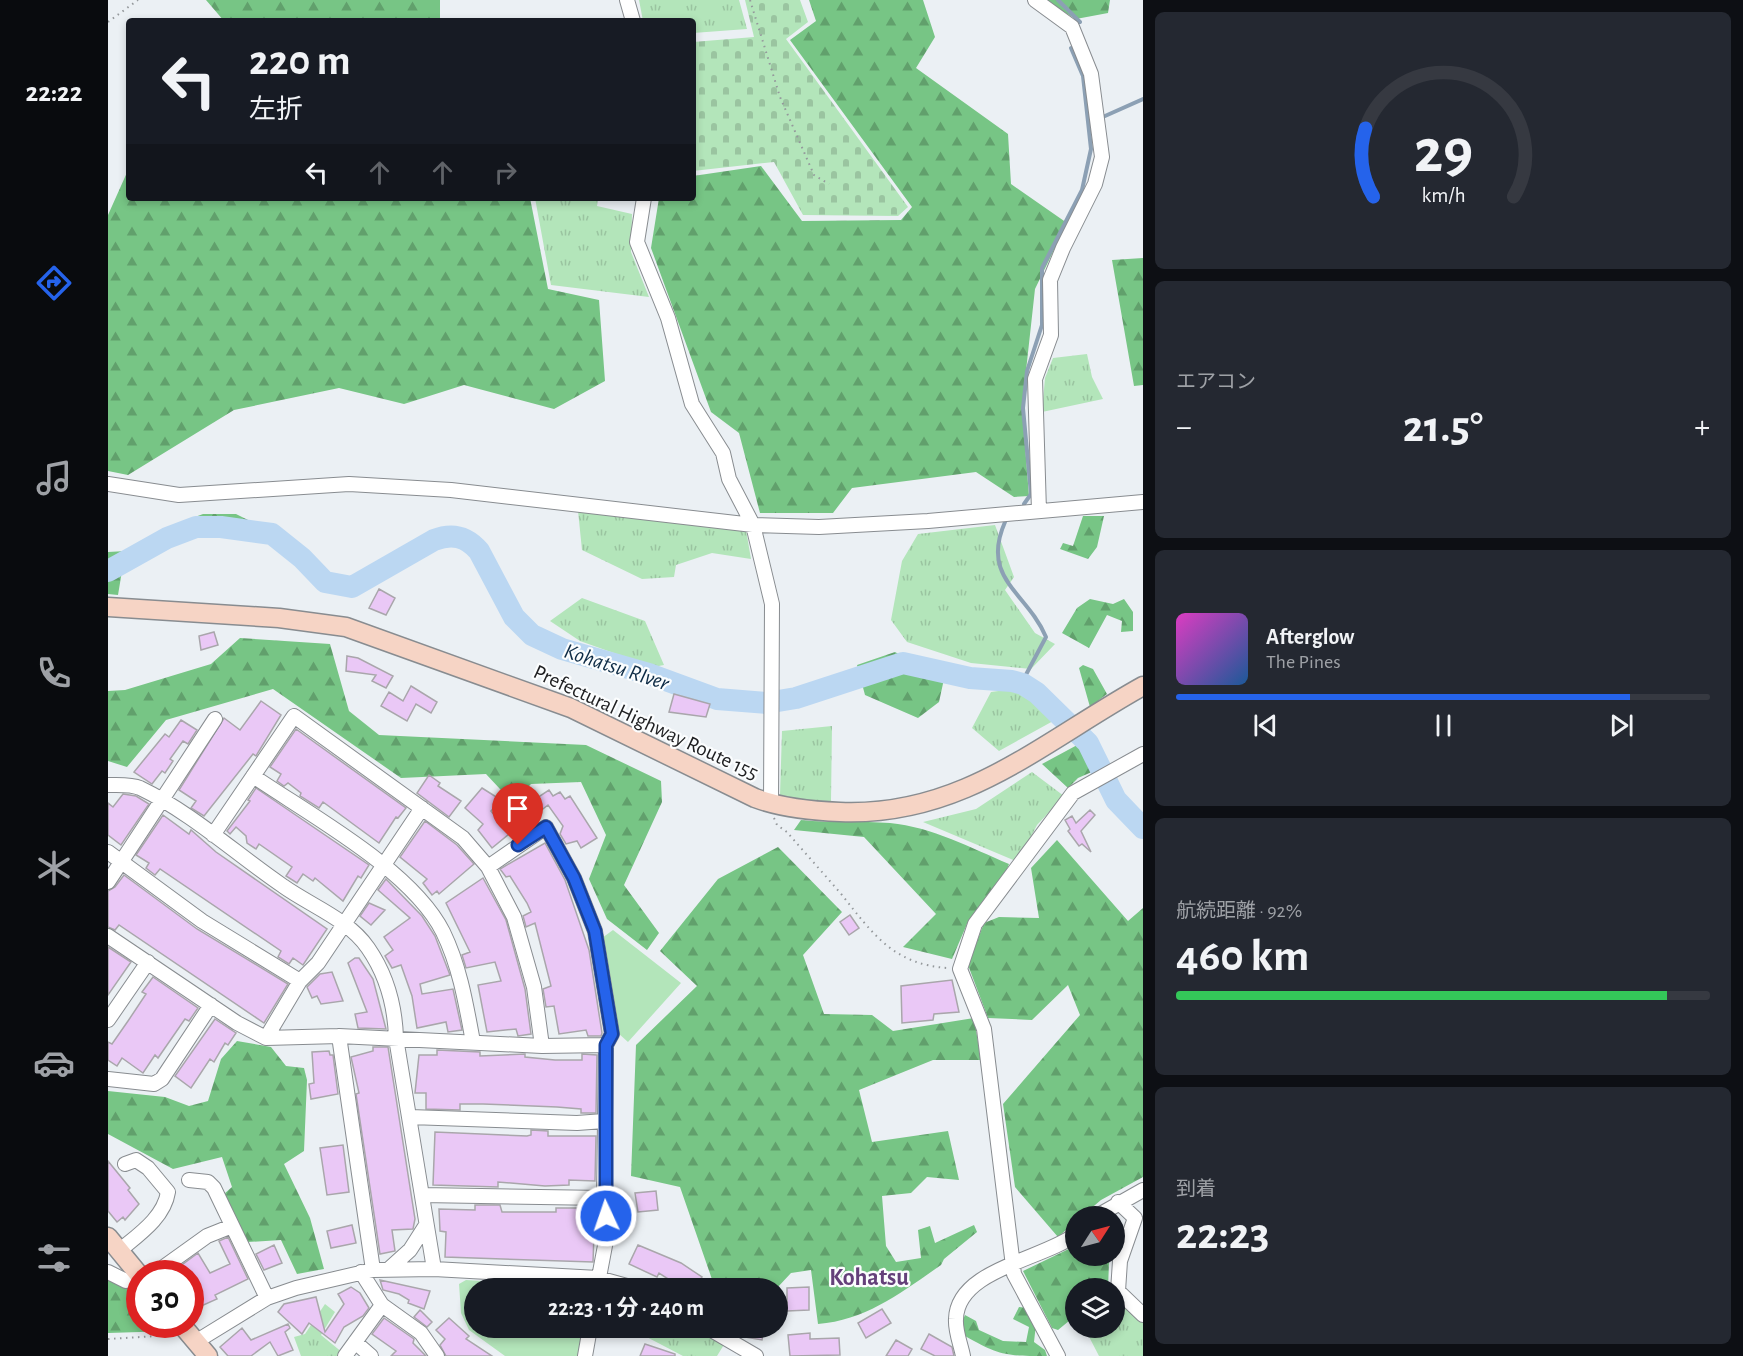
<!DOCTYPE html>
<html lang="ja">
<head>
<meta charset="utf-8">
<style>
  :root { --surface:#171b24; --page:#242831; --text:#f1f3f6; --muted:#9ea1a6; --line:#363941; --accent:#2563eb }
  body { margin:0; font-family:"Alegreya Sans","Noto Sans JP",sans-serif; background:var(--page); color:var(--text); height:100vh; display:flex; flex-direction:column; font-size:22px; white-space:nowrap }
  * { box-sizing:border-box; margin:0 }
  p { font-size:20px; color:var(--muted) }
  .icon { flex:none; width:33px; height:33px; fill:none; stroke:currentColor; stroke-width:2; stroke-linecap:round; stroke-linejoin:round }
  .map { position:relative; flex:1; overflow:hidden }
  .panel { display:flex; flex-direction:column; gap:12px; padding:12px; background:#0d0f14; width:600px }
  .panel>* { flex:none }
  .banner { position:absolute; left:18px; top:18px; width:570px; height:183px; border-radius:6px; box-shadow:0 3px 9px #0003; background:#171b24; color:var(--text); overflow:hidden }
  .needle { width:39px; rotate:54deg }
  .fabs { position:absolute; left:957px; top:1206px; display:grid; gap:12px }
  .fabs a { display:grid; place-items:center; width:60px; height:60px; border-radius:50%; background:var(--surface); box-shadow:0 3px 9px #0003; font-size:30px }
  .speed { position:absolute; left:18px; top:1260px; display:flex; gap:12px; font-size:30px; font-weight:700; text-align:center }
  .speed>* { display:grid; place-content:center; width:78px; height:78px; border-radius:50%; background:var(--surface); box-shadow:0 3px 9px #0003; line-height:1 }
  .speed .limit { border:9px solid #d22; background:#fff; color:#111 }
  .pin { position:absolute; display:grid; place-items:center; width:51px; height:51px; color:#fff; margin:-62px -26px; border-radius:50% 50% 50% 0; rotate:-45deg; box-shadow:0 0 6px #0007 }
  .pin .icon { rotate:45deg }
  .me { position:absolute; width:66px; margin:-33px; rotate:357deg; stroke-linejoin:round; filter:drop-shadow(0 0 4px #0008) }
  .turn { display:flex; align-items:center; gap:21px; height:126px; padding:0 24px; font-size:27px }
  .turn .icon { width:78px; height:78px; stroke-width:2.5 }
  .turn b { display:block; font-size:42px; line-height:51px }
  .lanes { display:flex; align-items:center; height:57px; padding:0 24px; background:#0003; justify-content:center; gap:30px; direction:ltr }
  .lanes .off { opacity:.35 }
  .big { font-size:45px; font-weight:700; line-height:1.1 }
  .panel .card { flex:1; display:flex; flex-direction:column; justify-content:center; gap:9px; min-width:0; padding:0 21px; border-radius:9px; background:var(--page) }
  .panel .dial { align-items:center; gap:0 }
  .dial svg { height:156px; overflow:visible; fill:none; stroke:var(--line); stroke-width:7; stroke-linecap:round; text-anchor:middle }
  .dial text { fill:var(--text); stroke:none }
  .song { display:flex; align-items:center; gap:18px }
  .cover { width:72px; height:72px; border-radius:9px; background:linear-gradient(135deg,hsl(310 70% 55%),hsl(210 70% 35%)) }
  .played { height:6px; border-radius:3px; background:linear-gradient(90deg,var(--accent) 85%,var(--line) 85%) }
  .keys { display:flex; justify-content:space-around; direction:ltr }
  .heat { display:flex; justify-content:space-between; align-items:center; font-size:33px; direction:ltr }
  .charge { height:9px; border-radius:4px; background:linear-gradient(90deg,#34c759 92%,var(--line) 0) }
  .trip { position:absolute; left:356px; top:1278px; width:324px; height:60px; border-radius:30px; background:var(--surface); box-shadow:0 3px 9px #0003; font-weight:700; line-height:60px; text-align:center }
  main { display:flex; flex:1; min-height:0 }
  .menu { display:flex; flex-direction:column; width:108px; justify-content:space-around; align-items:center; background:#090b0e; color:var(--muted) }
  .menu .icon { width:42px; height:42px }
  .menu .on { color:var(--accent) }
  .menu b { font-size:27px; color:var(--text) }
  .map>svg:first-child { display:block }
  .grass { fill:url(#grass-tufts) }
  .forest { fill:url(#forest-firs) }
  .cemetery { fill:url(#cemetery-stones) }
  .park { fill:#b3e5ba }
  .lines { fill:none; stroke-linecap:round; stroke-linejoin:round }
  .stream { stroke:#8ca0b4; stroke-width:4 }
  .river { stroke:#bbd7f2; stroke-width:22 }
  .building { fill:#eac8f6; stroke:#a9a6ab; stroke-width:1.5 }
  .minor-casing { stroke:#888c90; stroke-width:16 }
  .secondary-casing { stroke:#888c90; stroke-width:21 }
  .path { stroke:#94989b; stroke-width:2; stroke-dasharray:1.5 4.5; stroke-linecap:butt }
  .minor { stroke:#fff; stroke-width:14 }
  .secondary { stroke:#f6d4c5; stroke-width:18 }
  .route-casing { stroke:#184099; stroke-width:15 }
  .route { stroke:#2563eb; stroke-width:10 }
  .labels { text-anchor:middle; stroke-width:4.5; stroke-linejoin:round; paint-order:stroke }
  .street-label { font-size:21px; fill:#202123; stroke:#fbfdfe }
  .water-label { font-size:22px; font-style:italic; fill:#0e2c46; stroke:#fbfdfe }
  .quarter-label { font-size:24px; font-weight:bold; fill:#64407a; stroke:#fbfdfe }
</style>
</head>
<body>
<main>
<nav class="menu">
<b>22:22</b>
<svg class="icon on" aria-label="directions" viewBox="0 0 24 24"><path d="M12 3l9 9-9 9-9-9zM9 14v-3h6M13 9l2 2-2 2"/></svg>
<svg class="icon" aria-label="music" viewBox="0 0 24 24"><path d="M9 18V5l10-2v13"/><circle cx="6" cy="18" r="3"/><circle cx="16" cy="16" r="3"/></svg>
<svg class="icon" aria-label="phone" viewBox="0 0 24 24"><path d="M5 4h4l2 5-3 2q2 4 5 5l2-3 5 2v4C11 20 4 13 5 4z"/></svg>
<svg class="icon" aria-label="climate" viewBox="0 0 24 24"><path d="M12 3v18M4 7l16 10M4 17L20 7"/></svg>
<svg class="icon" aria-label="car" viewBox="0 0 24 24"><path d="M5 17H2v-5l4-1 3-4h7l3 4 3 1v5h-3M9 17h6M6 11h13"/><circle cx="7" cy="17" r="2"/><circle cx="17" cy="17" r="2"/></svg>
<svg class="icon" aria-label="filters" viewBox="0 0 24 24"><path d="M4 7h16M4 17h16"/><circle cx="9" cy="7" r="2"/><circle cx="15" cy="17" r="2"/></svg>
</nav>
<div class="map">
<svg width="1035" height="1356" viewBox="0 0 1035 1356">
  <defs>
    <pattern id="grass-tufts" width="24" height="20" patternUnits="userSpaceOnUse" patternTransform="scale(1.5)"><rect width="24" height="20" fill="#b3e5ba"/><path d="M3 7l-1-3M5 7V3M7 7l1-3M15 17l-1-3M17 17v-4M19 17l1-3" fill="none" stroke="#9ac4a0"/></pattern>
    <pattern id="forest-firs" width="22" height="20" patternUnits="userSpaceOnUse" patternTransform="scale(1.5)"><rect width="22" height="20" fill="#77c585"/><path d="M5 1l3.5 6h-7zM16 11l3.5 6h-7z" fill="#61a06c"/></pattern>
    <pattern id="cemetery-stones" width="16" height="16" patternUnits="userSpaceOnUse" patternTransform="scale(1.5)"><rect width="16" height="16" fill="#b3e5ba"/><path d="M2 7V4a2 2 0 0 1 4 0v3zM10 15v-3a2 2 0 0 1 4 0v3z" fill="#9ac4a0"/></pattern>
  </defs>
  <rect width="100%" height="100%" fill="#ebf0f4"/>
  <path class="grass" d="M531,0H631L639,29L585,33V21H535Z
    M427,198H490L489,206L524,214L523,252L541,297L443,285Z
    M979,354L984,377L995,399L934,412L937,378L945,358Z
    M470,511L638,530L643,559L604,553L568,565L566,577L534,579L474,550Z
    M887,525L906,577L897,590L927,633L947,644L923,669L863,663L799,642L783,620L794,561L810,534Z
    M474,598L537,621L556,665L545,667L472,641L442,621Z
    M930,686L956,715L891,751L864,728L883,692Z
    M724,726L723,801L709,803L672,795L674,731Z
    M924,772L956,796L929,825L910,862L815,822L868,809Z
    M1010,1301L1035,1323V1356H991L977,1329L1006,1328L1007,1304Z
    M217,1304L227,1312L213,1335L235,1353L232,1356H193L186,1337L197,1334Z
    M489,1328H589L617,1343L609,1356H575L531,1333Z"/>
  <path class="forest" d="M98,0H332V21H116Z
    M701,0H815L827,37L808,68L900,134L903,184L959,223L927,289L914,407L921,496L906,497L868,472L744,488L725,513H652L631,433L603,412L543,248L551,198H585V176L653,166L694,221L793,220L804,207L682,40L708,21Z
    M935,0H1002L1000,13L968,19Z
    M21,168V198H422L440,289L491,300L497,381L446,409L356,385L296,404L231,388L126,410L20,475L0,471V215Z
    M1035,258V385L1026,386L1004,260Z
    M95,514H128L158,529L151,543L110,533L84,534L14,571L10,595L0,594V552L18,551L60,527Z
    M975,516H996L989,547L980,559L952,549L955,543L965,546Z
    M982,599L1005,604L1016,599L1025,612V631L1013,632L1014,621L999,615L981,648L954,633L969,608Z
    M132,638L222,644L241,711L271,735L478,745L553,781L554,802L516,885L551,933L539,950L499,919L481,879L498,835L473,782L423,784L405,803L378,774L293,778L165,689L58,720L19,767L0,761V691L17,690L103,664Z
    M787,652L836,679L831,702L810,718L757,695L749,665Z
    M975,665L985,669L999,694L982,707L971,668Z
    M984,737L1002,764L970,778L960,788L934,764Z
    M693,820C723,823 754,821 782,823C824,827 863,848 901,864L894,882L859,924L844,959L795,947L828,914L756,837L686,830Z
    M949,840L1020,921L1035,908V1177L993,1200L974,1216H968L967,1222L950,1237L907,1187L895,1104L972,1015L960,985L924,1020L880,1018L860,965L876,923L891,917L931,918L923,868Z
    M670,847L734,912L695,955L716,1014L764,1015L785,1031L866,1018L873,1060H825L751,1090L764,1142L840,1131L851,1180L819,1177L803,1193L774,1196L778,1246L788,1262L813,1258L810,1230L822,1226L827,1243L866,1225L869,1232L836,1259L833,1265C794,1292 759,1320 710,1324L703,1270L683,1273L669,1288H607L572,1187L523,1176L528,1045L589,986L552,951L610,879Z
    M129,1041L163,1047L178,1066L196,1068L199,1080L196,1151L176,1164L202,1218L216,1269L189,1274L173,1240L140,1242L116,1194L124,1187L114,1157L65,1169L0,1134V1091L57,1097L81,1106L100,1101L113,1059Z
    M967,1246L968,1256H1005L1001,1263L1000,1288H968L967,1316L950,1330L944,1328L915,1271Z
    M0,1279L31,1287L32,1324L65,1325L64,1331L0,1333Z
    M911,1307L920,1308L928,1324L926,1342L937,1350L939,1356C899,1356 892,1356 857,1336L854,1322L857,1315L868,1321L871,1330L895,1341L918,1342L921,1327L905,1319Z"/>
  <path class="cemetery" d="M637,0H692L700,22L678,39L800,207L790,216L695,215L666,162L585,171V42L646,37Z"/>
  <path class="park" d="M505,930L573,983L520,1042L510,1033L494,938Z
    M358,1280L450,1286V1288H366V1328H476L473,1356H397L361,1330L353,1313L351,1284Z"/>
  <g class="lines">
    <path class="stream" d="M950,0L972,22
      M997,116L1035,99
      M916,504L923,494L915,408L919,371L934,325V268L974,190L983,149L975,76L963,48
      M897,522C872,579 919,592 938,637L913,684"/>
    <path class="river" d="M0,571L59,538L88,527H113L164,534L194,558L217,582L244,587L326,540C344,533 358,536 371,551L406,617L424,635L454,649L541,674L609,699L658,703L688,698L795,663L862,678L904,681L915,684L929,693L980,743L1008,800L1035,828"/>
  </g>
  <path class="building" d="M271,589L287,598L278,615L261,608Z
    M106,632L110,645L93,650L91,636Z
    M239,656L250,658L285,676L278,688L264,681L268,675L238,671Z
    M303,686L329,702L323,713L308,704L299,721L273,706L281,692L295,701Z
    M566,694L602,704L598,717L561,712Z
    M153,701L173,715L148,756L145,754L96,816L83,808L88,801L71,790L116,718L132,730Z
    M73,720L89,730L80,744L75,741L62,759L65,761L57,773L54,771L44,784L26,772L57,734L61,737Z
    M188,729L298,808L290,818L288,817L271,843L215,802L211,808L192,796L193,793L180,783L176,786L169,781L173,774L162,767Z
    M321,775L332,783L330,786L353,801L341,817L309,793Z
    M148,788L261,865L253,878L250,876L235,901L207,878L205,881L195,874L189,883L178,876L184,867L151,844L148,849L139,843L138,836L128,827L122,834L119,831L142,801L140,800Z
    M374,788L393,800L383,811L396,827L406,813L441,790L445,796L452,792L457,799L462,796L489,838L473,848L469,841L458,844L452,834L455,826L440,805L426,816L428,821L409,836L406,830L384,848L370,830L375,824L357,808Z
    M15,794L28,796L41,804L13,845L0,835V803L5,807Z
    M982,810L987,815L973,831L983,852L974,844L971,846L960,831L962,829L957,820L964,816L968,823Z
    M55,815L81,834L83,830L108,852L219,929L195,965L185,958L181,964L170,957L173,951L52,869L47,875L38,868L41,863L28,855Z
    M317,821L349,845L366,864L331,894L329,891L324,895L315,883L319,879L292,857Z
    M437,843L457,880L481,950L494,1033L493,1036H480L478,1030L451,1034L446,1006L438,1007L435,989L443,986L427,923L418,927L415,916L423,912L419,903L402,876L398,877L392,869Z
    M16,875L89,929L180,984L156,1023L11,925L7,930L0,927V891L7,887Z
    M375,878L398,920L417,989L423,1034L410,1036L408,1029L379,1032L370,985L393,981L387,962L358,968L354,955L362,952L338,903Z
    M278,879L314,916L327,936L342,975L312,984L314,994L345,989L354,1030L340,1032L338,1022L309,1028L304,996L293,965L284,968L277,956L285,950L276,937L302,918L270,890Z
    M261,903L277,910L263,925L252,916Z
    M742,915L751,928L741,935L732,922Z
    M0,947L23,962L0,995Z
    M247,958H251L265,979L278,1029L250,1028L247,1014L259,1012L240,963Z
    M224,972L235,1001L213,1004L209,996L204,998L199,987L212,974Z
    M45,977L90,1008L81,1021L77,1019L50,1058L47,1055L35,1073L14,1058L9,1066L0,1060V1042L4,1044L20,1021L38,994L34,992Z
    M844,980L851,1012L826,1014L825,1020L794,1023L793,986Z
    M107,1019L128,1033L120,1045L117,1043L106,1062L102,1059L83,1088L67,1076Z
    M265,1047H280L307,1219L305,1229L284,1230L287,1251L272,1254L248,1094L251,1093L243,1057L265,1051Z
    M329,1050L372,1052V1056L417,1054V1057L447,1060H474V1054L489,1055L488,1113H473V1109L449,1107L375,1104H352V1110L318,1109V1093H307L311,1055H329Z
    M221,1051L222,1055H225L230,1094L203,1099L201,1084L206,1083L204,1052Z
    M423,1130L440,1131V1136H488L487,1181L461,1180V1185L437,1186L390,1182V1187L325,1185L327,1132L419,1136L423,1135Z
    M235,1145L241,1192L219,1195L212,1148Z
    M0,1161L22,1188L20,1190L31,1204L17,1220L15,1217L9,1222L0,1211Z
    M548,1191L550,1210L530,1212L527,1193Z
    M367,1205H392L394,1212H448V1208H471V1212H488L490,1234H486L485,1262L337,1257L338,1232L332,1231L331,1209L367,1210Z
    M244,1225L248,1243L223,1248L219,1231Z
    M120,1237L140,1279L107,1295L109,1299L91,1307L87,1298L82,1300V1274H69L67,1270L90,1253L102,1273L122,1264L111,1241Z
    M166,1245L174,1263L156,1270L148,1254Z
    M530,1245L573,1263L594,1277L586,1288H574L551,1273L549,1277L521,1264Z
    M272,1280L322,1291L316,1309L300,1303L301,1300L291,1294L275,1290Z
    M243,1287L252,1293L261,1308L255,1316L236,1327L227,1343L201,1323L194,1334L170,1312L176,1304L208,1297L217,1332L236,1304L230,1294Z
    M701,1287V1310L679,1311V1288Z
    M774,1309L783,1323L758,1338L750,1323Z
    M312,1310L324,1322L319,1327L306,1317Z
    M276,1318L306,1339L305,1343L318,1356H283L288,1351L264,1334Z
    M341,1318L361,1336L358,1339L384,1356H338L332,1345L337,1339L328,1330Z
    M180,1324L182,1328L177,1332L185,1350L170,1356L162,1342L143,1356H120L112,1347L134,1328L143,1340Z
    M632,1328H656L654,1340L632,1336Z
    M702,1333V1339L731,1338L732,1355L682,1356L680,1335Z
    M821,1334L844,1347L846,1356H827L813,1349Z
    M788,1340L804,1349L800,1356H778Z
    M537,1344L567,1354V1356H532Z"/>
  <g class="lines">
    <g class="minor-casing">
      <path id="minor" d="M519,0L525,21
        M927,0L964,27L983,74L994,157L987,184L955,248L942,280L943,335L927,379L931,511
        M536,198L529,242L560,318L584,404L615,453L621,479L645,525L664,604L663,804
        M0,484L71,495L241,484L343,490L645,525L711,527L820,521L1035,502
        M145,776C202,815 304,870 335,932C352,967 358,1004 365,1042
        M0,785C10,785 23,784 32,788C84,813 128,854 175,886C203,906 240,919 260,948C278,974 287,1006 288,1038L326,1269
        M105,835L186,716L355,838L380,867L406,917L426,987L434,1046
        M0,852L94,921L192,981
        M380,867L438,827L466,878L487,931L504,1034L498,1045L496,1198L499,1235L489,1288
        M0,882L107,719
        M0,936L129,1023L158,1038L231,1036L434,1046L498,1045
        M0,1020L40,962
        M231,1036L265,1270
        M158,1038L192,981L210,963L314,808
        M0,1079L46,1084L54,1079L103,1005
        M302,1117L469,1123L496,1121
        M81,1180L100,1182L106,1188L159,1298
        M314,1195L496,1198
        M1010,1202L1027,1218L1012,1261L1010,1291L1035,1315
        M989,1216L1035,1190
        M11,1251C30,1235 56,1218 60,1192L40,1168L28,1160L17,1164
        M281,1269L302,1250L318,1225
        M0,1272L18,1281L31,1276
        M253,1272L274,1305L313,1333L329,1356
        M46,1274L99,1236L124,1226
        M600,1328L648,1356
        M89,1341L159,1298L188,1288L265,1270L326,1269L490,1278L526,1288
        M247,1342L263,1356
        M237,1356L274,1305
        M477,1356L482,1328
        M855,1356C853,1345 847,1331 848,1319C849,1269 937,1259 968,1234
        M950,1356L906,1274L876,1029L852,969L867,924L965,793L1035,754"/>
    </g>
    <g class="secondary-casing">
      <path id="secondary" d="M0,607L171,618L238,627L463,708L647,798C674,808 703,811 732,812C855,817 934,742 1035,686
        M0,1237L32,1276
        M73,1324L100,1356"/>
    </g>
    <path class="path" d="M642,0L672,97L706,175L721,184
      M0,22L30,0
      M666,818L669,825L679,832C697,853 716,874 734,895C765,934 785,964 839,968
      M0,1339L64,1335"/>
    <use href="#minor" class="minor"/>
    <use href="#secondary" class="secondary"/>
  </g>
  <g class="lines">
    <g class="route-casing">
      <path id="route" d="M410,845L438,827L466,878L487,931L504,1034L498,1045V1216"/>
    </g>
    <use href="#route" class="route"/>
  </g>
  <g class="labels">
    <g class="street-label">
      <text transform="translate(538 722) rotate(25)" y="7">Prefectural Highway Route 155</text>
    </g>
    <g class="water-label">
      <text transform="translate(509 666) rotate(18)" y="8">Kohatsu RIver</text>
    </g>
    <g class="quarter-label">
      <text x="761" y="1285">Kohatsu</text>
    </g>
  </g>
</svg>
<div class="fabs">
<a><svg class="needle" viewBox="-14 -14 28 28"><path d="M0-13l5 13h-10z" fill="#e53935"/><path d="M0 13l5-13h-10z" fill="#9ea1a6"/></svg></a>
<a><svg class="icon" aria-label="layers" viewBox="0 0 24 24"><path d="M12 4l9 5-9 5-9-5zM3 14l9 5 9-5"/></svg></a>
</div>
<div class="speed"><div class="limit">30</div></div>
<div class="pin" style="left:410px;top:845px;background:#d93025"><svg class="icon" aria-label="arrive" viewBox="0 0 24 24"><path d="M6 21V4h12l-3 4 3 4H6"/></svg></div>
<svg class="me" style="left:498px;top:1216px" viewBox="-20 -20 40 40"><circle r="17" fill="#2563eb" stroke="#fff" stroke-width="3"/><path d="M0-11L8 9 0 5-8 9z" fill="#fff"/></svg>
<div class="trip">22:23 · 1 分 · 240 m</div>
<div class="banner">
<div class="turn"><svg class="icon" aria-label="left" viewBox="0 0 24 24"><path d="M17 20v-9H6M10 6l-5 5 5 5"/></svg><div><b>220 m</b>左折</div></div>
<div class="lanes"><svg class="icon" aria-label="left" viewBox="0 0 24 24"><path d="M17 20v-9H6M10 6l-5 5 5 5"/></svg><svg class="icon off" aria-label="ahead" viewBox="0 0 24 24"><path d="M12 20V5M6 11l6-6 6 6"/></svg><svg class="icon off" aria-label="ahead" viewBox="0 0 24 24"><path d="M12 20V5M6 11l6-6 6 6"/></svg><svg class="icon off" aria-label="right" viewBox="0 0 24 24"><path d="M7 20v-9h11M14 6l5 5-5 5"/></svg></div>
</div>
</div>
<section class="panel">
<div class="card dial"><svg viewBox="0 0 100 80">
<path d="M14 69A42 42 0 1 1 86 69"/>
<path d="M14 69A42 42 0 0 1 10 34" stroke="#2563eb"/>
<text x="50" y="56" font-size="32" font-weight="700">29</text>
<text x="50" y="72" font-size="11">km/h</text>
</svg></div>
<div class="card"><p>エアコン</p>
<div class="heat"><a>−</a><b class="big">21.5°</b><a>+</a></div>
</div>
<div class="card">
<div class="song"><i class="cover"></i><div><b>Afterglow</b><p>The Pines</p></div></div>
<div class="played"></div>
<div class="keys"><svg class="icon" aria-label="previous" viewBox="0 0 24 24"><path d="M18 5L8 12l10 7zM5 5v14"/></svg><svg class="icon" aria-label="pause" viewBox="0 0 24 24"><path d="M8 5v14M16 5v14"/></svg><svg class="icon" aria-label="next" viewBox="0 0 24 24"><path d="M6 5l10 7-10 7zM19 5v14"/></svg></div>
</div>
<div class="card"><p>航続距離 · 92%</p><b class="big">460 km</b><div class="charge"></div></div>
<div class="card"><p>到着</p><b class="big">22:23</b></div>
</section>
</main>
</body>
</html>
